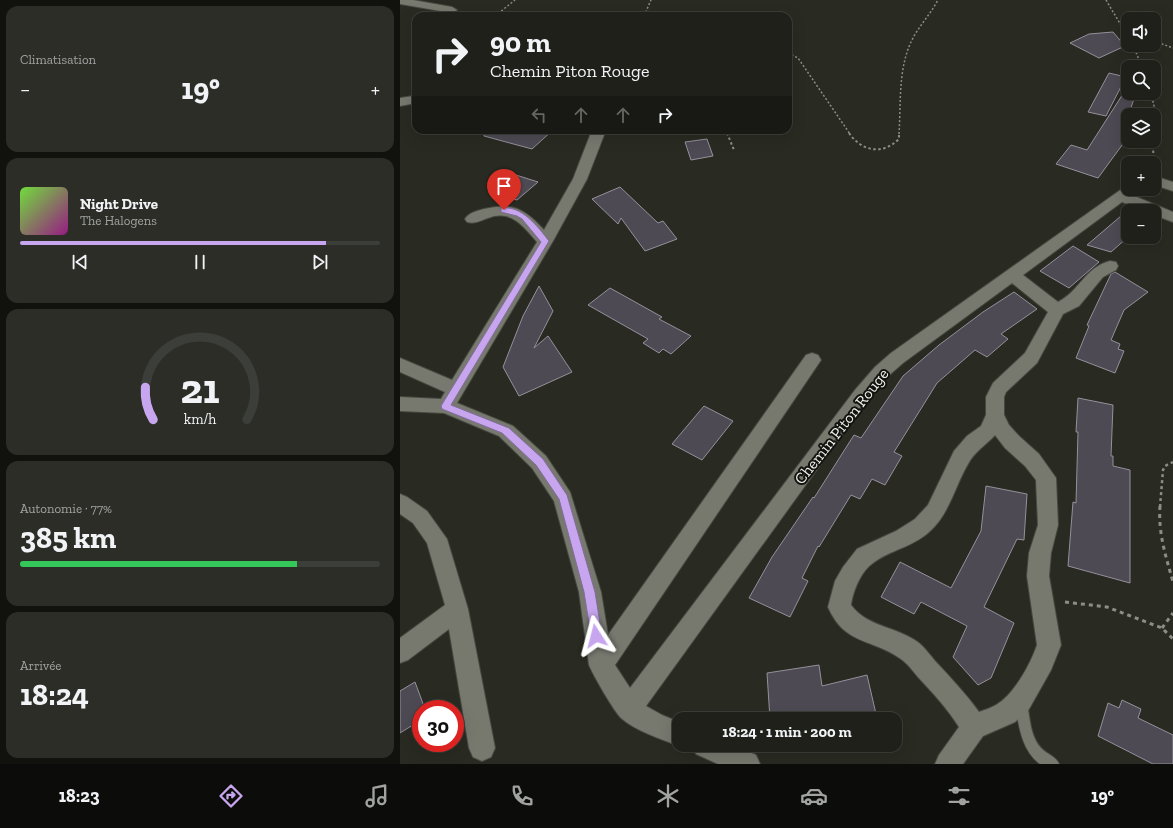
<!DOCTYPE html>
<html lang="fr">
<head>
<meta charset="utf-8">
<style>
  :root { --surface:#1f201a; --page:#2c2d27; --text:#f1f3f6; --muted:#a1a3a2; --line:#3c3e39; --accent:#c8a6ef }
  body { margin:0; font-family:"Zilla Slab",serif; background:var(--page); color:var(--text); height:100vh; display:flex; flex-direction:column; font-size:15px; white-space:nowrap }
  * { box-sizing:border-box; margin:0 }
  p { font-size:13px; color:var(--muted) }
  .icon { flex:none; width:22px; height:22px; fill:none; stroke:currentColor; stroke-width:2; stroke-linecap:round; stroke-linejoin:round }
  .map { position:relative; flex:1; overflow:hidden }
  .side { display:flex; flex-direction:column; gap:6px; padding:6px; background:#11120e; width:400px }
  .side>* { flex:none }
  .hud { position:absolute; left:12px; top:12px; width:380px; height:122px; border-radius:12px; box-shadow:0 4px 16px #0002,0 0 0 1px var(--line); background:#1f201a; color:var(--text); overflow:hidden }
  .tools { position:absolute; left:721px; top:12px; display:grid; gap:8px }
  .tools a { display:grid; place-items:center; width:40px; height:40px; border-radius:8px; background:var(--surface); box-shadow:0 4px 16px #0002,0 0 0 1px var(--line); font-size:20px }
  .speed { position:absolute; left:12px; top:700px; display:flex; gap:8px; font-size:20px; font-weight:700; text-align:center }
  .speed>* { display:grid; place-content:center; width:52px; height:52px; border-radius:50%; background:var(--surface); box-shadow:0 4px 16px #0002,0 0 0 1px var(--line); line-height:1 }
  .speed .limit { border:6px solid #d22; background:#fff; color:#111 }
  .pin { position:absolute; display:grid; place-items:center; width:34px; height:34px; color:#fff; margin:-41px -17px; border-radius:50% 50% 50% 0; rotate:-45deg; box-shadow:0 0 4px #0007 }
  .pin .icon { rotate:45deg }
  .me { position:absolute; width:44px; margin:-22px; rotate:351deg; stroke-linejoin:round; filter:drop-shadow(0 0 3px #0008) }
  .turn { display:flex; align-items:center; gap:14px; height:84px; padding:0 12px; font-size:18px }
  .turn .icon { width:52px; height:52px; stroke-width:2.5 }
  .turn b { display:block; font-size:28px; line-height:34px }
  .lanes { display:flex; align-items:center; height:38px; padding:0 12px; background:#0003; justify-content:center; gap:20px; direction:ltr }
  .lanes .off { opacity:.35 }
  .big { font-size:30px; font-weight:700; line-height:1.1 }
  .side .card { flex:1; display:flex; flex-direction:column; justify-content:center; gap:6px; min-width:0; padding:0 14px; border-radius:12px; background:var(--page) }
  .side .dial { align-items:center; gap:0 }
  .dial svg { height:104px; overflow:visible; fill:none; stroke:var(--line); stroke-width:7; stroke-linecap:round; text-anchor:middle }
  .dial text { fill:var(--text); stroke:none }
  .song { display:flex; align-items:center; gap:12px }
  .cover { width:48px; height:48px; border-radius:6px; background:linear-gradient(135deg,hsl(100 70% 55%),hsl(310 70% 35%)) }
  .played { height:4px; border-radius:2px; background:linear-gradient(90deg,var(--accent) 85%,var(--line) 85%) }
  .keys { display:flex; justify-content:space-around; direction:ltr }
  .heat { display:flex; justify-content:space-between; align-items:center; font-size:22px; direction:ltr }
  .charge { height:6px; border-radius:3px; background:linear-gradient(90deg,#34c759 77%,var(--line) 0) }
  .trip { position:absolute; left:272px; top:712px; width:230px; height:40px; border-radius:12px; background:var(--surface); box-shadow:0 4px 16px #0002,0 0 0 1px var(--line); font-weight:700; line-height:40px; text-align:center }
  .tabs { display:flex; height:64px; justify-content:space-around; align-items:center; background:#0c0d0a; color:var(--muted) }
  .tabs .icon { width:28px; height:28px }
  .tabs .current { color:var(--accent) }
  .tabs b { font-size:18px; color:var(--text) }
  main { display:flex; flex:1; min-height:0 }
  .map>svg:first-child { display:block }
  .building { fill:#4e4a53; stroke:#95909b }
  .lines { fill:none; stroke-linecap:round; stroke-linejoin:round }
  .service-casing { stroke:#474941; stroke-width:2 }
  .minor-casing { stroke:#474941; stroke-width:2 }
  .path-far3 { stroke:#8c8e86; stroke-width:1.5; stroke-dasharray:2 2; stroke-linecap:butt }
  .path-far2 { stroke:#8c8e86; stroke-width:2; stroke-dasharray:2.5 2.5; stroke-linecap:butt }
  .path-far1 { stroke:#8c8e86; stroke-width:2.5; stroke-dasharray:3 3; stroke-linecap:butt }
  .path { stroke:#8c8e86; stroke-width:3; stroke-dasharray:4 4; stroke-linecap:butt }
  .service { fill:#77796f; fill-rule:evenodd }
  .minor { fill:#77796f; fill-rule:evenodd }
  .route { fill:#c8a6ef; stroke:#826c9b }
  .labels { text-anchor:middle; stroke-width:4; stroke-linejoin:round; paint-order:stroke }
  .street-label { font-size:16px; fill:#f0f2ec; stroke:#12130f }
</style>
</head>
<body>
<main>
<section class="side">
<div class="card"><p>Climatisation</p>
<div class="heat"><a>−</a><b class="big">19°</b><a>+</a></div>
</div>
<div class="card">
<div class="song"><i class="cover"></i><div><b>Night Drive</b><p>The Halogens</p></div></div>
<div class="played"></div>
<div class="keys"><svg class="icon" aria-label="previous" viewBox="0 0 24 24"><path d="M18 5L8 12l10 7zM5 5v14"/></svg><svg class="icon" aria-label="pause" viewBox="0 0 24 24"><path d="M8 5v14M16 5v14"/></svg><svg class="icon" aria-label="next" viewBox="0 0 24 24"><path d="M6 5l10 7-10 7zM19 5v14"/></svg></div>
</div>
<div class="card dial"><svg viewBox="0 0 100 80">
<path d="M14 69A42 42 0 1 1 86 69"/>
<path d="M14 69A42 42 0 0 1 8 44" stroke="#c8a6ef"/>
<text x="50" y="56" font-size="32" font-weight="700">21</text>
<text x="50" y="72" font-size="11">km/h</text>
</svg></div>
<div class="card"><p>Autonomie · 77%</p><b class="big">385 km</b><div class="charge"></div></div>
<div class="card"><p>Arrivée</p><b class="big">18:24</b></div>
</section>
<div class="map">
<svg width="773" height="764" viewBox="0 0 773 764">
  <rect width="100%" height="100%" fill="#292b22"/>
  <path class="building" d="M713,32L725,46L699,58L670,43L689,34Z
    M709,73L726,77L706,116L688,112Z
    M728,86V93H736L723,131L728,132V137L698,178L656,164L671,145L687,150Z
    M85,130H153L132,149L84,136Z
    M307,139L313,156L291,160L285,142Z
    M116,175L138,182L117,200L94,193Z
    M220,187L258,223L263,221L277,239L245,251L221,218L218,224L192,199Z
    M728,210V237L711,252L687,245Z
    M673,246L699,262L669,288L640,271Z
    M715,272L748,292L724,310L711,340L720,344L718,349L724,351L715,373L676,358L689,326L687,325L711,274Z
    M139,286L153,311L134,348L148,336L172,372L119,396L103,367L123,316Z
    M210,288L262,317L259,319L291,336L271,354L263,349L259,353L243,343L248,339L188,305Z
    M614,292L637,309L601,334L608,339L587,357L575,350L537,383L494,452L502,456L485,485L472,479L460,499L451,495L419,547L418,546L402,578L408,581L390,617L349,598L372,557L413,497L414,498L454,435L461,438L503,376L539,345L583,312Z
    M678,398L713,405L711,456H713V466L730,470V583L668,566L673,502L676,503L678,432H676Z
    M304,406L333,421L302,460L272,444Z
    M586,486L627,494L624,540L617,539L584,607L614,623L591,678L578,685L553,657L567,626L521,602L514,614L481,597L500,562L551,588L581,531Z
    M419,665L422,686L467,675L476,714L457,719H370L367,673Z
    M15,682L25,709H21V720L0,733V691Z
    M722,700L741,709L738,718L773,735V764H753L698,736L708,703L719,708Z"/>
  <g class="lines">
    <g class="service-casing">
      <path id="service" d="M621,697L625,699L627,703C630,718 630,736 641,748C646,754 656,756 659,764H640C621,749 619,726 615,703L617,699Z"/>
    </g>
    <g class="minor-casing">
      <path id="minor" d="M0,0H13L52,7L57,10L52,13L0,4Z
        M13,96L16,97V103L0,106V98Z
        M192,130H206L187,179L153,241L57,403L113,426L146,456L170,492L201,592L208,635L406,355L412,353L418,355L421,360L215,665L230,688L455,390L475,367L491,353L726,186L728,185V189H738L732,195L773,212V222L754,215V211H745L722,202L623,275L658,302C680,291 684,268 710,261L716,262L718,266L716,270L703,277L679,306L663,314L637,363L606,392L604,397V415L609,425L619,436L639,454L656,478L658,525L651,553L649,576L661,645L651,670L629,709L615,722L583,736L563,764H535L539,755L559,727C547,708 533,693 518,677C513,671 507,663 501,659C472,638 445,646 428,607L435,581L443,567L457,549L496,531L515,519L528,505L554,451L567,436L581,426L586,415V397L593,383L625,353L648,312L612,283L503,363L487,377L467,400L246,706L262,715L279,722V745H282L279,746C261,739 236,731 221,718C214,711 193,675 189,665L179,592L154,501L132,468L99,436L44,413L0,411V397L41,399L45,392L0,372V358L52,380L137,242C123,226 111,209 88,218C80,221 75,224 67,222L65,219C68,213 77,211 84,209C112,202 125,209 144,230L173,179ZM595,435L605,448L625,466L636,480L638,525L629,553L627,576L637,645C631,663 614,695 596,705C591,708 584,710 579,712C566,694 551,678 535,661C530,655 525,648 519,643C497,626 468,628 451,605C453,591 461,571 473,563C490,550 513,547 529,532C549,515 555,486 568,464C574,452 586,445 595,435Z
        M754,176L773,182V191L754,185Z
        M0,494L7,497L27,511L47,539L68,609L95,748L91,757L82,761L73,757L69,748L49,629L8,660L0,663V638L45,605L27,543L13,523L0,514Z
        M292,745H334L356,755L360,764H318L296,754Z"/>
    </g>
    <path class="path-far3" d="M706,0L728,37
      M95,16L115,0
      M244,16L251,0
      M754,41L773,48
      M733,45L742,67
      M388,53L398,58L450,134
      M751,93L758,123L756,134
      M326,130L328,134
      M499,134C501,104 498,70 511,42C518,27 530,15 538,0"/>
    <path class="path-far2" d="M327,133L334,150
      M449,133C462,152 483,155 499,139V133
      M754,163L753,148L756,133"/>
    <path class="path-far1" d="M760,507L763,470L765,466L773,462"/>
    <path class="path" d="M760,506C758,533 766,557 773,582
      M665,602L707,607L762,628L773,639
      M762,628L773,613"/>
    <use href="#service" class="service"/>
    <use href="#minor" class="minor"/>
  </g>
  <path class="route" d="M101,208C122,205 138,227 149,241L51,405L109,428L143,459L167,495L195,592L202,636L200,640L196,641L192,640L191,636L184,592L159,499L136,465L102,433L42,409L41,406L141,242L122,219L117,216L101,212Z"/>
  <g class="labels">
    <g class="street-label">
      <text transform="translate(441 426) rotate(-52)" y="6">Chemin Piton Rouge</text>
    </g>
  </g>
</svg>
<div class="tools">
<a><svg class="icon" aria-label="sound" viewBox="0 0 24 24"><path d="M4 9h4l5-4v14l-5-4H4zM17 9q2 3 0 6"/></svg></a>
<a><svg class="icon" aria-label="search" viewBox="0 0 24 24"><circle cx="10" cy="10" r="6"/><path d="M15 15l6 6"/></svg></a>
<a><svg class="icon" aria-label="layers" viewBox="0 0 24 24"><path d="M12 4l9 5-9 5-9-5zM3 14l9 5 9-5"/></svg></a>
<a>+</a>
<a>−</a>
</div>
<div class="speed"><div class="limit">30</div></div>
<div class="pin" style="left:104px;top:210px;background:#d93025"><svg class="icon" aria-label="arrive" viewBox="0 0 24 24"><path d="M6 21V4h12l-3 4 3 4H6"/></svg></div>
<svg class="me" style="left:196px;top:636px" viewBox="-20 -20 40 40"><path d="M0-17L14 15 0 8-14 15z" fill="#c8a6ef" stroke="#fff" stroke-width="4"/></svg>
<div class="trip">18:24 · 1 min · 200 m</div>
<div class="hud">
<div class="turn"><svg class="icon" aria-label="right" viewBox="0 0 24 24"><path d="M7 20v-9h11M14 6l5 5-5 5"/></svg><div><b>90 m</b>Chemin Piton Rouge</div></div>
<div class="lanes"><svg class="icon off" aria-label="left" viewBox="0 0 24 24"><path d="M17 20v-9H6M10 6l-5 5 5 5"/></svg><svg class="icon off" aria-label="ahead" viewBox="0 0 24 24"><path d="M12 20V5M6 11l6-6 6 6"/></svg><svg class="icon off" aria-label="ahead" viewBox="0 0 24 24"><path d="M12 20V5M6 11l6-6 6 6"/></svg><svg class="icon" aria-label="right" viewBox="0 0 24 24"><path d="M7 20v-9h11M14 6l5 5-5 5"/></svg></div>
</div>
</div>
</main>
<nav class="tabs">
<b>18:23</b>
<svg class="icon current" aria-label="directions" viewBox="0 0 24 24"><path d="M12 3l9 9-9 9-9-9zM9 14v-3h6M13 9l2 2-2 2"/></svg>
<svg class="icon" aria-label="music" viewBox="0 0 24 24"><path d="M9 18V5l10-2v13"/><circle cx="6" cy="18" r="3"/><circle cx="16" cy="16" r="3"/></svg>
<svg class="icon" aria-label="phone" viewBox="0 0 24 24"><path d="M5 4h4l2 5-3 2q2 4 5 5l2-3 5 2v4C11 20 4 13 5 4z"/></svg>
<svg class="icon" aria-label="climate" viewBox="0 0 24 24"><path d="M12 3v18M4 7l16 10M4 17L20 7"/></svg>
<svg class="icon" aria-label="car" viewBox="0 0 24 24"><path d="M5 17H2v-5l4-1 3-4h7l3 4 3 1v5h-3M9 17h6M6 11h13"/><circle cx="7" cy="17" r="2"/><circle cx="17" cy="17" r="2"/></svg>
<svg class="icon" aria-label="filters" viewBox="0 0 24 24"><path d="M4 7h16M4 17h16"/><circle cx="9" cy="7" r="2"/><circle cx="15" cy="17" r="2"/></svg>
<b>19°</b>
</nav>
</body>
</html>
